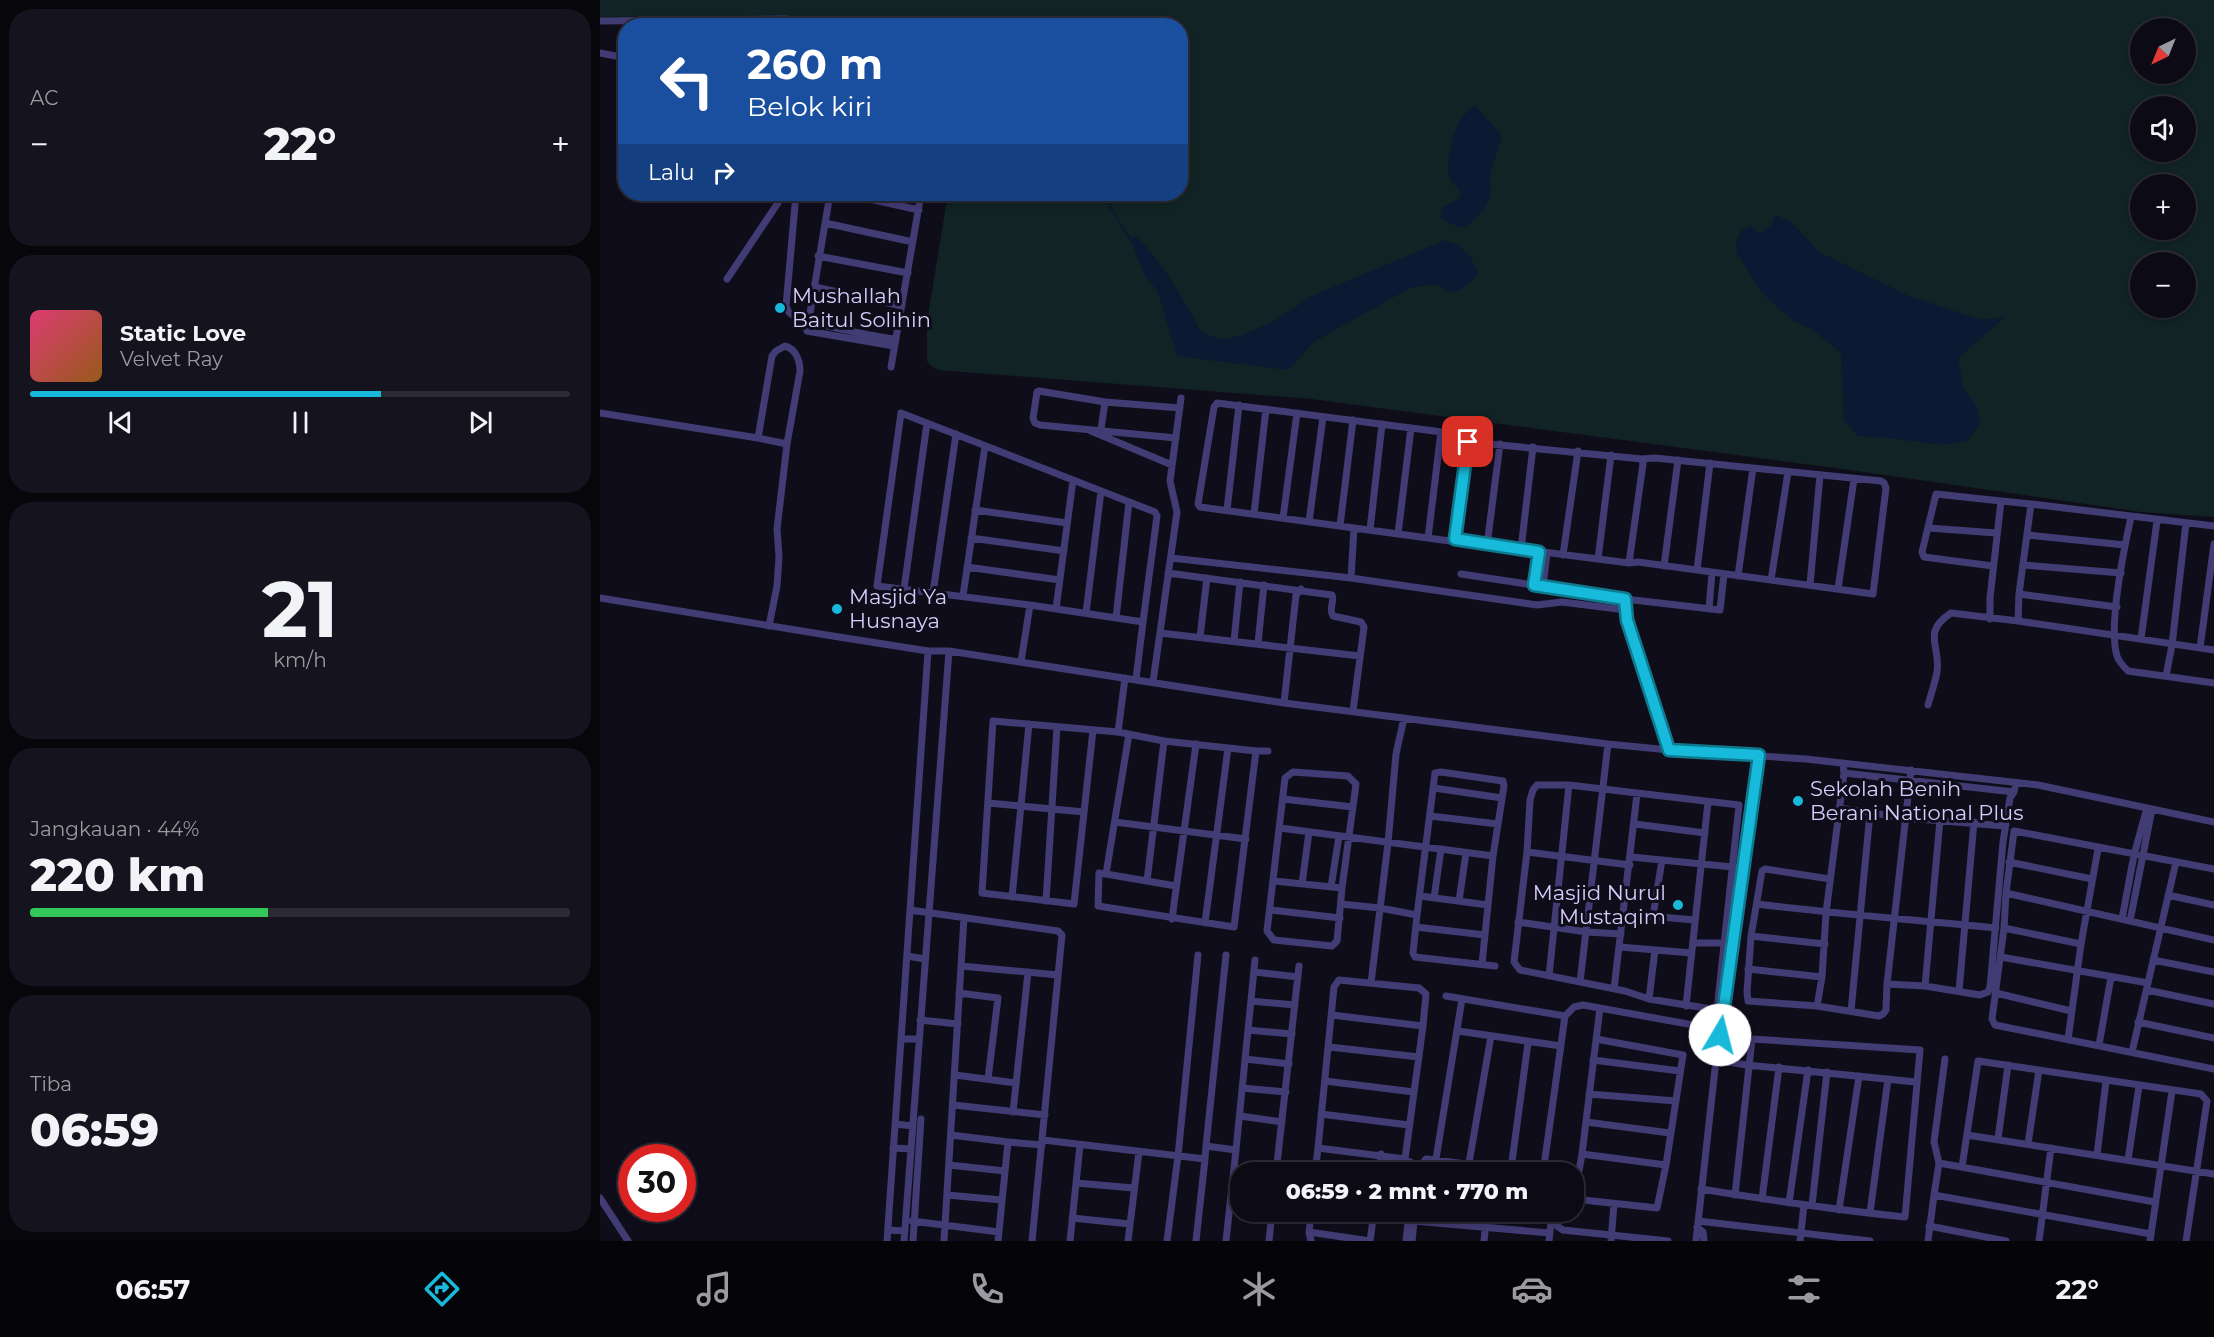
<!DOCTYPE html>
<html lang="id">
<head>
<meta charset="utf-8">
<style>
  :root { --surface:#0c0a14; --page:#15131d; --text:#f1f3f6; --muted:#9a9aa0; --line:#2c2b34; --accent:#17bada }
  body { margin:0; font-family:Montserrat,sans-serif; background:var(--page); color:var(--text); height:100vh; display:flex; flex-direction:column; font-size:22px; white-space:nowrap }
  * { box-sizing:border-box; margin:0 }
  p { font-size:20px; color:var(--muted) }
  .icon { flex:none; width:33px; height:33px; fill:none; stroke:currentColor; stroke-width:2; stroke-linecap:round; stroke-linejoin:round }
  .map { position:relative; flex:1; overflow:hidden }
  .side { display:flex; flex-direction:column; gap:9px; padding:9px; background:#07060b; width:600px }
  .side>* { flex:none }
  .top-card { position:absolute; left:18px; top:18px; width:570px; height:183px; border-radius:24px; box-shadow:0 3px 9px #0003,0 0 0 2px var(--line); background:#1a4fa0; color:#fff; overflow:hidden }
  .needle { width:39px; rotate:223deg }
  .fabs { position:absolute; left:1530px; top:18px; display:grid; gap:12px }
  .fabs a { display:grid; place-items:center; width:66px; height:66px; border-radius:50%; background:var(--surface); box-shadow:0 3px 9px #0003,0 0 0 2px var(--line); font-size:30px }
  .speed { position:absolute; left:18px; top:1144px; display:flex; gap:12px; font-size:30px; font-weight:700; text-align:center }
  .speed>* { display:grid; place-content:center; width:78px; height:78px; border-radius:50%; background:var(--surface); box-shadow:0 3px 9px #0003,0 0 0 2px var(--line); line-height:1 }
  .speed .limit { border:9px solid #d22; background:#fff; color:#111 }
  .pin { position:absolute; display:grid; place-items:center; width:51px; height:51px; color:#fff; margin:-26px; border-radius:12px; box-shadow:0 3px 9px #0006 }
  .me { position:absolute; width:66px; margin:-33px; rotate:8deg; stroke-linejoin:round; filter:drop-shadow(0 0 4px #0008) }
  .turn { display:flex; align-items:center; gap:21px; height:126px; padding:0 30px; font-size:27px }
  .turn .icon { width:78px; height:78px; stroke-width:2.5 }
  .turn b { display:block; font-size:42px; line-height:51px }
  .then { display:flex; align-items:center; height:57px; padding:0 30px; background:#0003; gap:12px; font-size:22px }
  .big { font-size:45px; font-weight:800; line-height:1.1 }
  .side .widget { flex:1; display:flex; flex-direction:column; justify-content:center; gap:9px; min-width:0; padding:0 21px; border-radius:24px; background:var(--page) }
  .side .dial { align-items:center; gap:0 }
  .dial b { font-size:78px; line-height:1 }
  .song { display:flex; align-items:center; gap:18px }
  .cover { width:72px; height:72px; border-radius:9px; background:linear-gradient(135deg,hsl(340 70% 55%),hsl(30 70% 35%)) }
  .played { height:6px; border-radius:3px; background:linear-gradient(90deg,var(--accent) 65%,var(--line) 65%) }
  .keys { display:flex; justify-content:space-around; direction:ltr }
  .heat { display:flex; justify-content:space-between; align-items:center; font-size:33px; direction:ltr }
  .charge { height:9px; border-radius:4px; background:linear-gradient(90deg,#34c759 44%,var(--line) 0) }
  .trip { position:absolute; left:630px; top:1162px; width:354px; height:60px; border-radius:24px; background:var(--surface); box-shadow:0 3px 9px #0003,0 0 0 2px var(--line); font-weight:800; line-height:60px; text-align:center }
  .dock { display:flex; height:96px; justify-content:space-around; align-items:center; background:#050408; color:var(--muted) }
  .dock .icon { width:42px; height:42px }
  .dock .selected { color:var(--accent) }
  .dock b { font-size:27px; color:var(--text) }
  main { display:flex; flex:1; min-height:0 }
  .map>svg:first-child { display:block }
  .green { fill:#112324; fill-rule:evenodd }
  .water { fill:#0d1833 }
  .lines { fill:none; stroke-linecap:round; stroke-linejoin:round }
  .stream { stroke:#0d1833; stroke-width:2 }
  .minor { stroke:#423c75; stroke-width:7 }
  .route-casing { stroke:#0f798e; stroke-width:15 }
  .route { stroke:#17bada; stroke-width:10 }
  .poi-dot { fill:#17bada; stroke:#100d1b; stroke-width:2 }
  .labels { text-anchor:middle; stroke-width:6; stroke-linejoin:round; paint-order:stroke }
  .poi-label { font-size:21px; fill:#d4ccfa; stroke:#100d1b; text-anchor:start }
</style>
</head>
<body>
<main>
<section class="side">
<div class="widget"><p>AC</p>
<div class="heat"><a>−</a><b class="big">22°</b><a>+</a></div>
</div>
<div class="widget">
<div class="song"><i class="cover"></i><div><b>Static Love</b><p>Velvet Ray</p></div></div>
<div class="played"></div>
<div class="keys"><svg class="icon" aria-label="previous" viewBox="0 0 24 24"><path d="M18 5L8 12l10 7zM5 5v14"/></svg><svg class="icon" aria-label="pause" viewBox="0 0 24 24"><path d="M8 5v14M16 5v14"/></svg><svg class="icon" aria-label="next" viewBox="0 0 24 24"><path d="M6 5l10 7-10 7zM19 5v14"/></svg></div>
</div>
<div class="widget dial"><b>21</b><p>km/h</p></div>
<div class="widget"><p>Jangkauan · 44%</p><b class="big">220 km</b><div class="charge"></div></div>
<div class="widget"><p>Tiba</p><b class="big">06:59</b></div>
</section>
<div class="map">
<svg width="1614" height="1241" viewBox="0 0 1614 1241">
  <rect width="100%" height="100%" fill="#100d1b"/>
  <path class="green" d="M0,0H1614V517L1541,512L1257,471L711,399L339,370L332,367L327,361V321L348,194H580V26H341L177,16L0,17ZM1540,28H1586V74H1540ZM1540,106H1586V152H1540ZM1540,184H1586V230H1540ZM1540,262H1586V308H1540Z"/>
  <path class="water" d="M875,105L902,136L890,175L891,194L884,210L871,223L860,228L840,218L843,207L855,201L861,196C858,185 851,184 849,176C846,159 853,133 861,119C864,114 871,110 875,105Z
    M1175,215L1190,221L1221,253L1309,296L1381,320L1405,317L1358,358L1363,387L1377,407L1380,424L1367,441L1344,445L1289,438L1257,436L1244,419L1241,353L1212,329L1193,321L1162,293L1137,253L1136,241L1141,231L1150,226L1159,233L1171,225Z
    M537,237C564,265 583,298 601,332L622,340L643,335L676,320L712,296L845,240C866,248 871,254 878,275L863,288L850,293L837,284L810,288L715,341L688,370L577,356L557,290L545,276L530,239Z"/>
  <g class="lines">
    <path class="stream" d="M505,194L512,210L530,239"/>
    <path class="minor" d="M0,21L185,19L228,26
      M0,53L26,58
      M196,194L186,306C188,310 187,311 191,314C202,323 278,337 296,339
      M230,194L207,331L294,346
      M247,194L319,210
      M294,194L320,198
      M225,223L313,242
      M218,256L308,273
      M127,279L184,194
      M215,287L302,306
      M291,367L321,194
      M0,413L158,438
      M501,429L505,402
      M491,431L572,465
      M576,438L440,425L435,423L433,418L437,392L439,391L505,402L580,408
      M869,442L1042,459L1043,464L1029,563L857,541L855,537Z
      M1401,501L1431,504
      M375,510L467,523
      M627,510L639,405
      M654,514L666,409
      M1531,517C1524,549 1508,626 1517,656C1519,662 1524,667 1528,671L1614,683
      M683,518L697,413
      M709,522L723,417
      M740,526L753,420
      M1614,526L1431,504L1419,594L1418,621L1614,650
      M754,528L850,541L855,539
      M1329,528L1396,533
      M770,530L782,424
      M798,534L811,428
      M1428,535L1525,545
      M371,538L464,551
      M828,538L841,432
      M887,545L900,444
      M921,549L933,447
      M963,555L978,451
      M571,558L751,578L754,528L600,507L598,504L614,407L617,403L865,435L869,442
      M998,559L1011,455
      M1029,563L1038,562L1273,594L1286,488L1284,483L1281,481L1055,458L1042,459
      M1424,565L1521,573
      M1064,566L1078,460
      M367,567L460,580
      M1097,570L1110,463
      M568,573L732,595C735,601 728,609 733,616L761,622L764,627L753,711
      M861,574L1025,599L1027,620L1069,750
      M1138,576L1153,468
      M751,578L937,605L962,602L1026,610
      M1171,580L1188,472
      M935,585L939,552
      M1210,585L1220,475
      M943,586L947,553
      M304,589L327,423
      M1238,589L1254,479
      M333,593L356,434
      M1419,594L1517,607
      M363,596L385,446
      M0,598L239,637L328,651H349L684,703L1008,744L1069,750L1206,759L1438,785L1614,822
      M1025,599L1120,610L1124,574
      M456,609L473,480
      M1109,609L1112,572
      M486,613L501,491
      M516,618L529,502
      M1390,619V598L1401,501L1336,494L1322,552L1324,557L1393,566
      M169,626L177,586L179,557L177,529L187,444L200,371C200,361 196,349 185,346L176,351L172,356L158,438L187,444
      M560,633L760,656
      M600,637L607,578
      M1541,639L1557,521
      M634,641L640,582
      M658,643L664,585
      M1600,648L1614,544
      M421,662L430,605L277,586L301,413L555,512L557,516L543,622L430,605
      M1566,676L1572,645L1586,523
      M536,679L543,622
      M553,682L577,512L570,481L581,398
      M684,703L696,595L701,589
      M1328,705C1331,694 1335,683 1337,672C1341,645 1321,633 1351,613L1418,621
      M493,730L474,904L382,893L393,721L518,732L564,741L656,751
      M518,732L525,678
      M529,734L506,874L499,873L498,906L634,927L656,751H668
      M1243,763L1244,773L1414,792
      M693,772L748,776L756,784L742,888L737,941L732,946L674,940L667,931L685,778Z
      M834,788L902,798
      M683,799L753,807
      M388,803L484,812
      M1239,808L1306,818L1405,826
      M830,816L898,824
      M515,822L646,839
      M1035,824L1105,833
      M680,828L893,856
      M927,852L1030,865
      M1031,857L1143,868
      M1409,862L1492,879
      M1614,869L1414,831L1406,893L1404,928L1392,1019L1395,1025L1614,1069
      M506,874L576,886
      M1230,879L1165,869L1162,871L1151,936L1147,992L1148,1001L1217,1006L1279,1016L1283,1014L1286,1010L1287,984L1325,986L1380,995L1388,992L1390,987L1403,842L1410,798L1414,792L1416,783
      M547,881L564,741
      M674,881L742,888
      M702,884L709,832
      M731,887L739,836
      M1406,893L1614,940
      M1568,895L1614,905
      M820,896L888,905
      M412,897L429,724
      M834,898L841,849
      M446,901L457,727
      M859,901L866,853
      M741,904L780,908L817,915L813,953L815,957L895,966
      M1157,904C1236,914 1316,920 1396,928
      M310,910L458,931L462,935L432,1241
      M671,910L740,918
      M1024,914L1095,920
      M817,915L835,773L841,772L903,781L904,786L893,856L882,964
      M1053,916L1062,860
      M572,919L596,744
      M1522,919L1534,855L1547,808
      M1530,921L1552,809
      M918,922L987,932L1021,934
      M605,923L628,748
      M816,927L885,935
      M1404,928L1481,944
      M1151,936L1225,944
      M1093,943H1124
      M1020,947L1091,953
      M307,956L325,959
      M1401,957L1548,983
      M1553,960L1614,972
      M361,966L458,975
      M1148,969L1222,977L1226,913L1244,773
      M654,972L698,977
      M949,976L969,785
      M980,982L1008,744
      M771,983L788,843L796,754L804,718
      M1287,984L1311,770
      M1325,986L1340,820
      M1014,989L1037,794
      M1547,990L1614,1004
      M1359,991L1374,822
      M359,993L398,998L388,1079
      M1396,993L1471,1011
      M846,996L965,1016L974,1007L983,1005L1121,1030
      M1049,999L1055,950
      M651,1001L695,1005
      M1218,1001L1222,977
      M1086,1006L1108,802
      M1117,1010L1139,805L969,785H937L933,790L930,800L927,852L914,962L920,970L1025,991L1049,999L1124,1011
      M1251,1011L1270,813
      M732,1015L823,1026
      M320,1020L358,1024
      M1538,1022L1614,1038
      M648,1030L692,1034
      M858,1031L961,1046
      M301,1039H319
      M1468,1040L1481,944L1498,849
      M1499,1045L1511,977
      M729,1047L819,1057
      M1532,1052L1576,862
      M645,1059L689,1064
      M1345,1059L1334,1142L1339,1163L1334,1195L1551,1234
      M993,1060L1080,1071
      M1116,1060L1147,1065L1316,1082
      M355,1075L416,1083
      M725,1081L814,1092
      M642,1088L686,1092
      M989,1094L1076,1101
      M353,1105L445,1115
      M413,1112L428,972
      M721,1114L809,1125
      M640,1116L682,1122
      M986,1122L1070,1133
      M295,1124L313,1126
      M351,1135L408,1142
      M1367,1135L1614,1174
      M1398,1139L1408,1065
      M443,1140L605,1159L606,1146L636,1150L626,1241
      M1428,1144L1439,1070
      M606,1146L626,955
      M293,1148L311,1149
      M636,1150L655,960
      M982,1154L1066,1165
      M1497,1155L1506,1081
      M805,1159L823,1026L826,994L819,988L739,980L734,987L718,1148L805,1159L812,1163L814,1173
      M836,1159L862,999
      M1528,1160L1539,1086
      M869,1163L891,1036
      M1339,1163L1555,1202
      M349,1165L405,1171
      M1362,1167L1378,1061L1601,1094L1607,1101L1586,1241
      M911,1169L928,1043
      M676,1173L699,966
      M715,1173L718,1148
      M779,1173L781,1154
      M820,1173L821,1165L826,1159L941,1173
      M943,1173L965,1016
      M476,1183L534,1188
      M1101,1189C1169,1200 1236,1210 1305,1217L1320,1050L1152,1039L1135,1195
      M347,1195L402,1200
      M0,1198L28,1241
      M974,1199L1057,1208L1066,1165L1083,1055L996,1039
      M974,1199L982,1154L1000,1008
      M1162,1199L1179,1067
      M1189,1203L1208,1070
      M1212,1205L1227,1072
      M1239,1210L1259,1076
      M644,1212L672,1217
      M711,1212L709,1232L711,1241
      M958,1212L957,1226L963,1230L1068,1241
      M1270,1213L1288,1079
      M472,1218L530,1224
      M312,1221L399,1232
      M814,1221L950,1233
      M1098,1221L1270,1241
      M1329,1226L1406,1241
      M1097,1227L1103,1232L1104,1241
      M288,1230L305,1231
      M709,1232L770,1241
      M287,1241L328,651
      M304,1241L349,651
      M313,1241L321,1119
      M344,1241L364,918
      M398,1241L408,1142L442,1145
      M470,1241L480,1145
      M528,1241L539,1152
      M567,1241L578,1156L598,955
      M596,1241L605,1159
      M669,1241L672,1212
      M770,1241L774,1212
      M806,1241L809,1212
      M812,1241L815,1212
      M884,1241L887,1212
      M949,1241L952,1212
      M1011,1241L1014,1204
      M1096,1241L1116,1060L1159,755
      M1200,1241L1204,1205
      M1328,1241L1334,1195
      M1439,1241L1451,1148
      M1550,1241L1572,1091"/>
  </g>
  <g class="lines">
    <g class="route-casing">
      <path id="route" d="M868,442L855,539L939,552L934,585L1025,599L1027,620L1069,750L1159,755L1120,1035"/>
    </g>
    <use href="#route" class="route"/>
  </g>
  <g class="poi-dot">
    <circle cx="180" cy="308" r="6"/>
    <circle cx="237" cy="609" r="6"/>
    <circle cx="1198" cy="801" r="6"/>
    <circle cx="1078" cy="905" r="6"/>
  </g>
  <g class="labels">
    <g class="poi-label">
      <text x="192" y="303">Mushallah<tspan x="192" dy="24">Baitul Solihin</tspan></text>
      <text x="249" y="604">Masjid Ya<tspan x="249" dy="24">Husnaya</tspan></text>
      <text x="1210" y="796">Sekolah Benih<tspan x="1210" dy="24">Berani National Plus</tspan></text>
      <text x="1066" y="900" text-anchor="end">Masjid Nurul<tspan x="1066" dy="24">Mustaqim</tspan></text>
    </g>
  </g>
</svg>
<div class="fabs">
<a><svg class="needle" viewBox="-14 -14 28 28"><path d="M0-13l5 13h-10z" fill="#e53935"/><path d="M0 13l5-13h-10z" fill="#9a9aa0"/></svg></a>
<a><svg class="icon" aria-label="sound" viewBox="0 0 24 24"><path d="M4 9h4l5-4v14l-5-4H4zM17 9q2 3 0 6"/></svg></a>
<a>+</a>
<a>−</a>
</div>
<div class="speed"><div class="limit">30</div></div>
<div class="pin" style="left:868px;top:442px;background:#d93025"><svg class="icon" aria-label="arrive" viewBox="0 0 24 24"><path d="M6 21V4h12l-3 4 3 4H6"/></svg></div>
<svg class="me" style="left:1120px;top:1035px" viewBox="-20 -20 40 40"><circle r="19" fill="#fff"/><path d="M0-13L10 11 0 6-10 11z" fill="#17bada"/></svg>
<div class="trip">06:59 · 2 mnt · 770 m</div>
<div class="top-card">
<div class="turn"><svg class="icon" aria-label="left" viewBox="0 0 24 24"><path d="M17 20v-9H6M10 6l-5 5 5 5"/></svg><div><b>260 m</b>Belok kiri</div></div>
<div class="then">Lalu<svg class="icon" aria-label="right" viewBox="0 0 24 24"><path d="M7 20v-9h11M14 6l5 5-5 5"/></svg></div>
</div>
</div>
</main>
<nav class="dock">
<b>06:57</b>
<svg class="icon selected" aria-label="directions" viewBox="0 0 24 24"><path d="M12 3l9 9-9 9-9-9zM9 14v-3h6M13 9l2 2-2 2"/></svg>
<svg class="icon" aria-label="music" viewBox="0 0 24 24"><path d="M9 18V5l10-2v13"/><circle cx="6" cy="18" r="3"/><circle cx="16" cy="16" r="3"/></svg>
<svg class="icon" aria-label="phone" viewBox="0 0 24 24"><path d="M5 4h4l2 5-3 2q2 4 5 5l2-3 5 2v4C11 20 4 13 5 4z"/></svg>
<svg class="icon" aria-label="climate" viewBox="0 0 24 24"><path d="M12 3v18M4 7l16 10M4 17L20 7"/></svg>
<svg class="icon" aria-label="car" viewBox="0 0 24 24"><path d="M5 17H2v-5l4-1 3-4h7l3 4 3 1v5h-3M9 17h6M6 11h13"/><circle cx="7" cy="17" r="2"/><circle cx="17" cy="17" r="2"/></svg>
<svg class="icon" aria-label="filters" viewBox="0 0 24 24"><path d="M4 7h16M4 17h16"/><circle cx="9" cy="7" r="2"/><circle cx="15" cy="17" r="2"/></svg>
<b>22°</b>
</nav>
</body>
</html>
